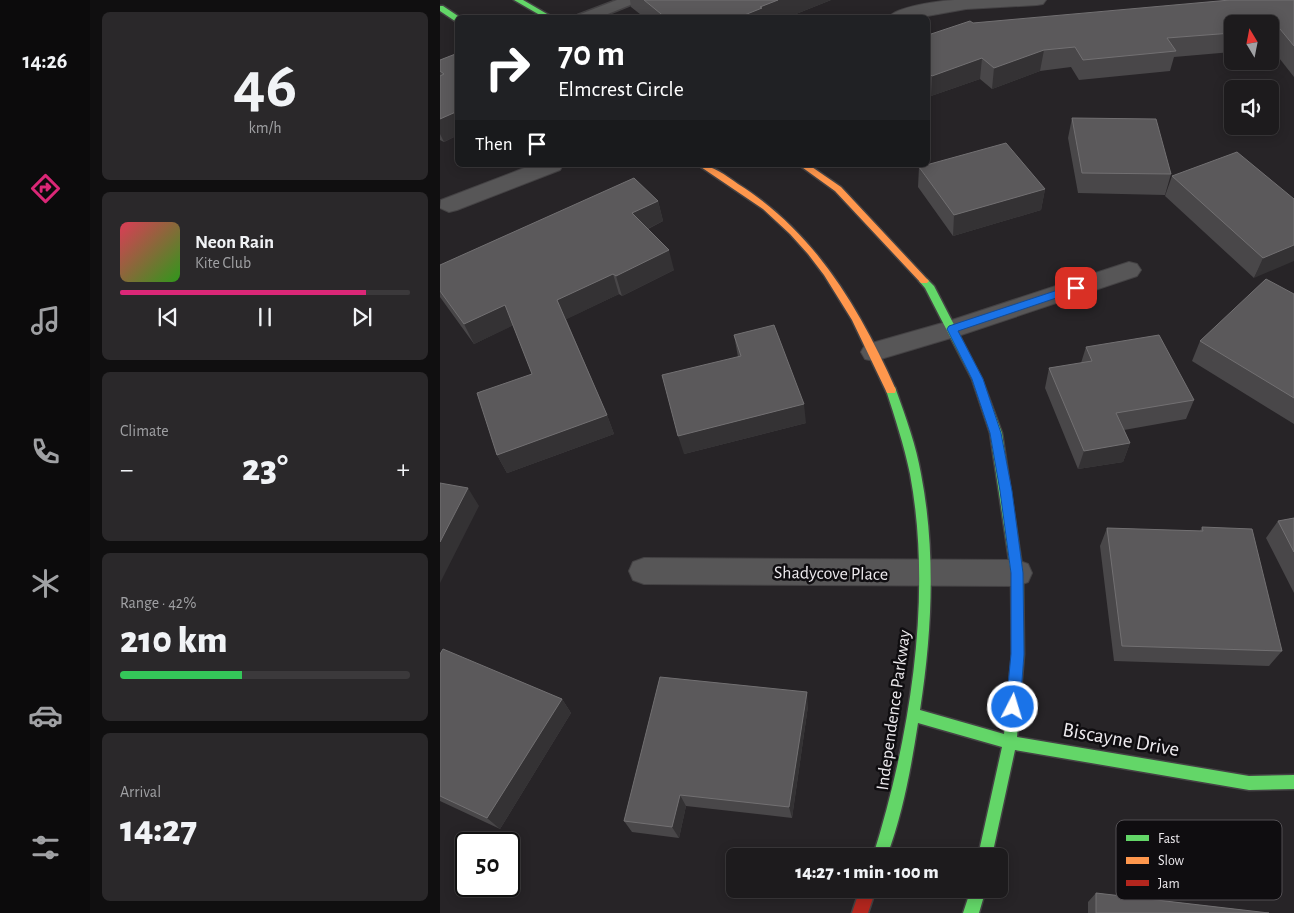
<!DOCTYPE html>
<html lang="en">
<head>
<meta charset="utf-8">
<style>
  :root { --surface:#1d1b1d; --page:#2a282a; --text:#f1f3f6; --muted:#a0a1a4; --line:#3b393b; --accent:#db2777 }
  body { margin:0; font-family:"Alegreya Sans",sans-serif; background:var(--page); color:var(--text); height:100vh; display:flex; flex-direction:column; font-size:19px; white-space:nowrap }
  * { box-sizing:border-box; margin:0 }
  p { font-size:16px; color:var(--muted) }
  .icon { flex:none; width:28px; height:28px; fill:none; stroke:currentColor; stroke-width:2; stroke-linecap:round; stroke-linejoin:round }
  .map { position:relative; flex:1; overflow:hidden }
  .drawer { display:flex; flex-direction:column; gap:12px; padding:12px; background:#100f10; width:350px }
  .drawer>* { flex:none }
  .hud { position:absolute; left:15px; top:15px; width:475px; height:152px; border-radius:8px; box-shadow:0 2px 12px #0003,0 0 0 1px var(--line); background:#202124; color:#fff; overflow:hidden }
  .needle { width:32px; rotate:350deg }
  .tools { position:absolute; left:784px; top:15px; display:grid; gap:10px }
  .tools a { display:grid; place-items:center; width:55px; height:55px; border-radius:8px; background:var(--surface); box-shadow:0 2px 12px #0003,0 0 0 1px var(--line); font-size:25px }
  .speed { position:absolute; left:15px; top:832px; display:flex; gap:10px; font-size:25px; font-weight:700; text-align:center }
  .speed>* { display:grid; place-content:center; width:65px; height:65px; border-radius:50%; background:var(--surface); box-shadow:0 2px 12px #0003,0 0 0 1px var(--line); line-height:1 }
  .speed .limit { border:2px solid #111; border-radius:8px; background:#fff; color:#111 }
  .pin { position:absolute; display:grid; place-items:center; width:42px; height:42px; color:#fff; margin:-21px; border-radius:10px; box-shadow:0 2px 8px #0006 }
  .me { position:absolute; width:55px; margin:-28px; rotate:5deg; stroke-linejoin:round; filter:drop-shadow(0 0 4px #0008) }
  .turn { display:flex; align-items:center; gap:18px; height:105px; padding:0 20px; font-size:22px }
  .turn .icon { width:65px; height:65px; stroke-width:2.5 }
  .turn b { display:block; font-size:35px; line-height:42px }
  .then { display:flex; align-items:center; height:48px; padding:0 20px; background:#0003; gap:10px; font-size:19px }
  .big { font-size:38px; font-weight:800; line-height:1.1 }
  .drawer .widget { flex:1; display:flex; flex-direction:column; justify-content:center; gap:8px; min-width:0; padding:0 18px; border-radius:8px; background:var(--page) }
  .drawer .dial { align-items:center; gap:0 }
  .dial b { font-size:65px; line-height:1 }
  .song { display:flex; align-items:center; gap:15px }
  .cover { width:60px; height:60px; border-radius:8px; background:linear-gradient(135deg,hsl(350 70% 55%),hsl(110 70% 35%)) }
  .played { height:5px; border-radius:2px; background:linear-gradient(90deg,var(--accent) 85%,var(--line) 85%) }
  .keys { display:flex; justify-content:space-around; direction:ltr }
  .heat { display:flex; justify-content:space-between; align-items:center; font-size:28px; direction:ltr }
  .charge { height:8px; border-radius:4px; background:linear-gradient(90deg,#34c759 42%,var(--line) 0) }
  .trip { position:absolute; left:286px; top:848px; width:282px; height:50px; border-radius:8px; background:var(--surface); box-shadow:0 2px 12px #0003,0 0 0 1px var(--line); font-weight:800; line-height:50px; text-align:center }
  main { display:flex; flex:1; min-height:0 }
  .dock { display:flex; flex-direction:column; width:90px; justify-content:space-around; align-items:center; background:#0c0b0c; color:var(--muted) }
  .dock .icon { width:35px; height:35px }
  .dock .selected { color:var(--accent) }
  .dock b { font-size:22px; color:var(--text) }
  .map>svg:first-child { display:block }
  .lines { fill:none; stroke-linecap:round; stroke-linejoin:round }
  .lane-casing { stroke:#444244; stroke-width:3 }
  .street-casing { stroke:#444244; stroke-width:2 }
  .fast-casing { stroke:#444244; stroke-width:3 }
  .slow-casing { stroke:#444244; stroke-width:3 }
  .jam-casing { stroke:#444244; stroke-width:3 }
  .lane { fill:#575657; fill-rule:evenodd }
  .street { fill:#575657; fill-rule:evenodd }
  .fast { fill:#63d668; fill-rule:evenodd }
  .slow { fill:#ff974d; fill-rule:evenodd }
  .jam { fill:#b3261e; fill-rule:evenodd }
  .wall { fill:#494749 }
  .shaded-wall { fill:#343234 }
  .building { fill:#5b595b; stroke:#727072 }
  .route { fill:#1a73e8; stroke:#114b97 }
  .labels { text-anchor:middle; stroke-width:5; stroke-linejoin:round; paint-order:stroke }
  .street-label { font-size:18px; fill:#edeaee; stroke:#0f0d10 }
  .near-street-label { font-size:21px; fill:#edeaee; stroke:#0f0d10 }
  .key { fill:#0f0d10; stroke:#524f53; stroke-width:1 }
  .key-label { font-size:14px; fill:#edeaee }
</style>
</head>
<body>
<main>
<nav class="dock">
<b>14:26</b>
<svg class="icon selected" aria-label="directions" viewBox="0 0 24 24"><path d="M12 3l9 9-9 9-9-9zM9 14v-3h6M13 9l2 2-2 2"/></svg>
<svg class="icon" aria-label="music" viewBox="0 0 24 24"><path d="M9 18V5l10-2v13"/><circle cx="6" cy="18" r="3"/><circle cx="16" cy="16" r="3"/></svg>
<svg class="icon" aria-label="phone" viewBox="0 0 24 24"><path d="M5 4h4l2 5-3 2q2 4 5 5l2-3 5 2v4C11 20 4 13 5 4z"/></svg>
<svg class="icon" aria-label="climate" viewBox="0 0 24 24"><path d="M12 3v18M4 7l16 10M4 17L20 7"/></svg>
<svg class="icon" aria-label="car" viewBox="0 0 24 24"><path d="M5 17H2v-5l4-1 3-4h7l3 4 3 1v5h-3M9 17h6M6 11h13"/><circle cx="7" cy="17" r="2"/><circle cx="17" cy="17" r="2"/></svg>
<svg class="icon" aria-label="filters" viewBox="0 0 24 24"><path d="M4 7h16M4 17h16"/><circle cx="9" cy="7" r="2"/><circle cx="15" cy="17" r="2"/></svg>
</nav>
<section class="drawer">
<div class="widget dial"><b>46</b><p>km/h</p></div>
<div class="widget">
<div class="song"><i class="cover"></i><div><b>Neon Rain</b><p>Kite Club</p></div></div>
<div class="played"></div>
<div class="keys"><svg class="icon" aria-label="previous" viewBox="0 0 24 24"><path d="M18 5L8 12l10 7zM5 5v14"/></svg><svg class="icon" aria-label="pause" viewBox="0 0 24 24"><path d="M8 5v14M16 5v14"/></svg><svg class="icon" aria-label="next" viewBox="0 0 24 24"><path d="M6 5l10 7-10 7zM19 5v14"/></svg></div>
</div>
<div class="widget"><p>Climate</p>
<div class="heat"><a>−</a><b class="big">23°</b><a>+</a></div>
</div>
<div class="widget"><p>Range · 42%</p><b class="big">210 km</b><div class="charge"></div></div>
<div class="widget"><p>Arrival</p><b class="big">14:27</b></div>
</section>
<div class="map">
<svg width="854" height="913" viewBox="0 0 854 913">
  <rect width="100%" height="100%" fill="#272427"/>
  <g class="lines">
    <g class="lane-casing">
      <path id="lane" d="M177,0H197L195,3L158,18H136L138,15Z"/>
    </g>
    <g class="street-casing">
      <path id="street" d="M514,0H606L603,4L597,5L526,9L476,18H448C456,6 500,1 514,0Z
        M92,165H123L120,170L17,210L9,212L0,208L1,200Z
        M689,262L697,264L701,270L697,276L521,335L434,361L425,359L421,352L425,345L506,322Z
        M204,558L577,560L588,564L592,573L588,582L577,586L204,584L193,580L189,571L193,562Z"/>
    </g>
    <g class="fast-casing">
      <path id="fast" d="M74,0H83L114,18H105Z
        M0,6H3L21,18H18V21H15L0,11Z
        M484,278L487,279L494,286L542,379L562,433L583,573L584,654L577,737L809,776L854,775V789L809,790L575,750L552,856H538L562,747L478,723C471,768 463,813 447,856H433C470,738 493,597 470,474C464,445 455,418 446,390L447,387H455L456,390C466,418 476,445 481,474C496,551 492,633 480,710L564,734L572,654L571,573L550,433L532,379L485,288L479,281Z
        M531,889H546L539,913H523Z"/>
    </g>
    <g class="slow-casing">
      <path id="slow" d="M258,165C273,165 285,175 298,184C375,232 420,309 456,390L455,393H447L412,320L384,275L368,254L350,234L323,209Z
        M359,165H369L401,187L487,279L489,281L487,283H481L395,191Z"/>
    </g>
    <g class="jam-casing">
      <path id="jam" d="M420,889H436L428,913H412Z"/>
    </g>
    <use href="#lane" class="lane"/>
    <use href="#street" class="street"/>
    <use href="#fast" class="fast"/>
    <use href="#slow" class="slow"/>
    <use href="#jam" class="jam"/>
  </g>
  <path class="wall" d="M190,0H391L346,18H205L191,7Z
    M854,0V77L832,49H830V24H792V52L734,57L730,71L639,80L631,67L600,71L552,89L540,79L491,96L488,94V35L533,23Z
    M18,53V135L4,142L0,140V60Z
    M632,118L731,174L725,195L638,193L628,138Z
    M479,167L605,189L601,210L513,236L478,187Z
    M732,176L854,199L814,278L725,196Z
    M218,201L223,221L208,229L234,270L182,296L179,294L126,319L167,415L174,434L67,473L57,455L92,374L73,325L34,344L0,297V265Z
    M854,294V424L752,361L760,341Z
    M294,335L366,423L244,454L298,357Z
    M646,347L754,400L746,419L684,430L690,443L683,462L638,469L605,388L609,368L641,363Z
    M854,518V593L826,538L838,521Z
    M762,527L842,651L829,666L674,661L660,546L667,528L760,531Z
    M0,654L122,699L131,713L60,829L0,801Z
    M368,706L352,818L246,806L239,838L192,832L184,821Z
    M656,893L829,913H648V902Z"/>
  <path class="shaded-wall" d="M338,0H391L346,18H297L320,7Z
    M604,50L600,71L552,89L554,68Z
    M542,58L540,79L491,96L492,76Z
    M489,73L488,94V74Z
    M18,111V135L4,142L0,134V119Z
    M605,189L601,210L513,236L514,215Z
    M218,201L223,221L197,234L192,213Z
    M854,245V261L814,278L823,258Z
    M229,250L234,270L182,296L176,276Z
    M173,274L179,294L125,320L117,300Z
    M65,305L74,325L34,344L24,324Z
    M364,404L366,423L244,454L238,436Z
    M167,415L174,434L67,473L57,455Z
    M690,443L683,462L638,469L644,451Z
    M28,488L39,506L0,583V542Z
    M367,692L368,706L352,818L349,807Z
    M122,699L131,713L60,829L47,818Z
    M240,795L246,806L239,838L232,827Z"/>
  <path class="building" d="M204,0H338L320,7L322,8L297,18H226Z
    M790,0H854V46L840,29L830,30V24H792V33L727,38L736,51L643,60L635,47L604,50L554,68L542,58L492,76L489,73L488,74V35L530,21L533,23Z
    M18,53V111L0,119V76L4,74L0,71V60Z
    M632,118L716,119L731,174L642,173Z
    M566,143L605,189L514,215L479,167Z
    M797,152L854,199V245L823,258L732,176Z
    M194,178L218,201L192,213L229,250L176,276L173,274L117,300L167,415L57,455L37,393L92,374L65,305L24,324L0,291V265Z
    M826,279L854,294V398L760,341Z
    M334,325L364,404L238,436L222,375L301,356L294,335Z
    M719,335L754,400L676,413L690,443L644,451L609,368L652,361L646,347Z
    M0,483L28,488L0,542Z
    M854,518V552L838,521Z
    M762,527L812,529L842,651L682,646L667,528L763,531Z
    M3,649L122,699L47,818L0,796V654Z
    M220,677L367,692L349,807L240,795L232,827L184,821Z
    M656,893L829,913H656Z"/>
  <path class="route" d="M636,284L641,288L640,290L518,331L543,379L561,433L572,491L583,573L584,654L580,707L578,711L573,713L568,711L566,707L571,654V573L560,491L550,433L532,379L507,329L509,326Z"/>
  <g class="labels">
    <g class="street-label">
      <text transform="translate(391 573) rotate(1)" y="6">Shadycove Place</text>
      <text transform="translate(453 710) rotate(-82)" y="6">Independence Parkway</text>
    </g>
    <g class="near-street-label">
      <text transform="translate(681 739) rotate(10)" y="7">Biscayne Drive</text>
    </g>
  </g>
  <rect x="676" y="820" width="166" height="80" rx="8" class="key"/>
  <rect x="686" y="835" width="23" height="6" fill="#63d668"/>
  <rect x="686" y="857" width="23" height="7" fill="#ff974d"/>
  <rect x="686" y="880" width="23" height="6" fill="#b3261e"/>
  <g class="key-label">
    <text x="718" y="843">Fast</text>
    <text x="718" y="865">Slow</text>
    <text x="718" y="888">Jam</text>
  </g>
</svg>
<div class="tools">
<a><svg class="needle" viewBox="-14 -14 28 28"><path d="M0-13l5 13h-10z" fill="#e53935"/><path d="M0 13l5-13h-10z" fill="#a0a1a4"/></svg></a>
<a><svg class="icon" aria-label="sound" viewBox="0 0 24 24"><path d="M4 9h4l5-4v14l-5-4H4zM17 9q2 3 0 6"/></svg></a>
</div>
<div class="speed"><div class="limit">50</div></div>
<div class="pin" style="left:636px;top:288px;background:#d93025"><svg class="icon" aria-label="arrive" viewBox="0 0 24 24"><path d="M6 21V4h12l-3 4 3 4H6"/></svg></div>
<svg class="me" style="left:573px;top:707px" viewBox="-20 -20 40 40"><circle r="17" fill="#1a73e8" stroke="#fff" stroke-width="3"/><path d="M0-11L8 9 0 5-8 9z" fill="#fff"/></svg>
<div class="trip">14:27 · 1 min · 100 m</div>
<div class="hud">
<div class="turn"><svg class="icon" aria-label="right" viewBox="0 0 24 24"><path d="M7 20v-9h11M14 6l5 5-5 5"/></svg><div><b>70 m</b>Elmcrest Circle</div></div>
<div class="then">Then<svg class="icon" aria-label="arrive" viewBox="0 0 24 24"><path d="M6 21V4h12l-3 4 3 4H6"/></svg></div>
</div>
</div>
</main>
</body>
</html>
